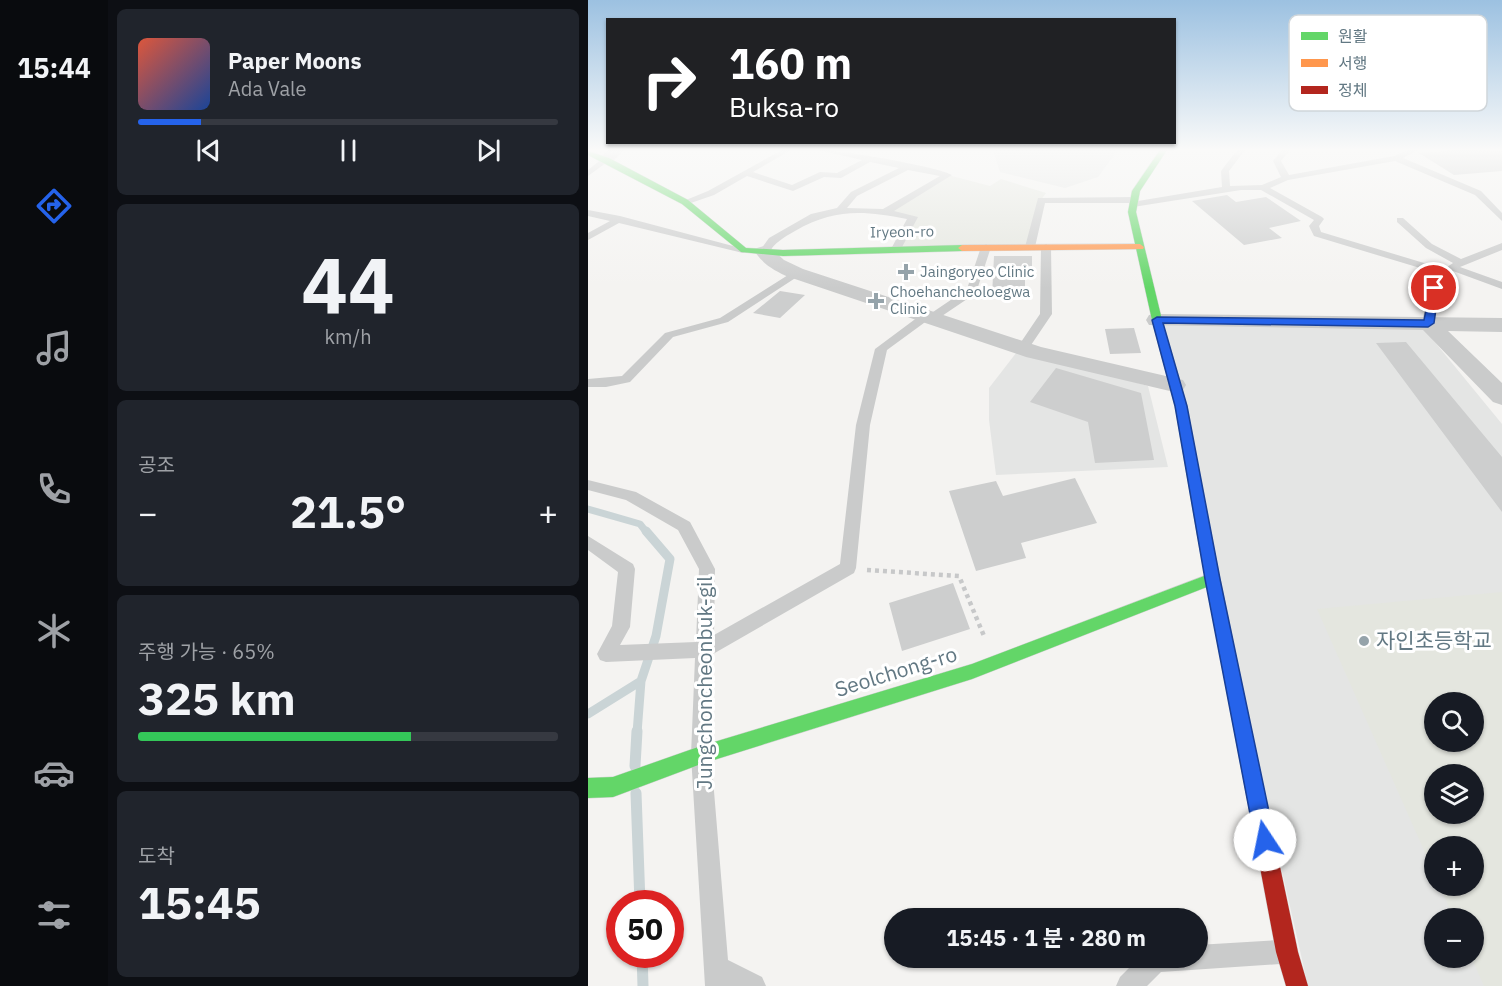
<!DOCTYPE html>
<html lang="ko">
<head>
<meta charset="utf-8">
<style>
  :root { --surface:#171b24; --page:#20242c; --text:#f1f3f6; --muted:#9ea1a6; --line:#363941; --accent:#2563eb }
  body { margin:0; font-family:"IBM Plex Sans","Noto Sans KR",sans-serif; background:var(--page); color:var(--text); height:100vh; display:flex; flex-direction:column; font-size:22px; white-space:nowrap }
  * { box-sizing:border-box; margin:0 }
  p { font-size:20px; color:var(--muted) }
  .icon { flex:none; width:33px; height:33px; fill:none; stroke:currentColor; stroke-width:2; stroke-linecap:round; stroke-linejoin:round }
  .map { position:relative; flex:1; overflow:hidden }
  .sheet { display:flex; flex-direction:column; gap:9px; padding:9px; background:#0d0f14; width:480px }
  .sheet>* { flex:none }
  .hud { position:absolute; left:18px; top:18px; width:570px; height:126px; border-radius:0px; box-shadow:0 2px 4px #0004; background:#202124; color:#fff; overflow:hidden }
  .fabs { position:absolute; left:836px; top:692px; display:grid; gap:12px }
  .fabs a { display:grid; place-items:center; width:60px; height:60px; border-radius:50%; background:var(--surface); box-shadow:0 2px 4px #0004; font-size:30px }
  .speed { position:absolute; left:18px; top:890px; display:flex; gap:12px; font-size:30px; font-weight:700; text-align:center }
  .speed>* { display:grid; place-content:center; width:78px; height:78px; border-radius:50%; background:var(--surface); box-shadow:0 2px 4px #0004; line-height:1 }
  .speed .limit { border:9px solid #d22; background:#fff; color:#111 }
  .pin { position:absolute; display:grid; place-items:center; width:51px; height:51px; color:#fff; margin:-26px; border:3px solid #fff; border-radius:50%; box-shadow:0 2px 6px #0007 }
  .me { position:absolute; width:66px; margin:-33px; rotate:349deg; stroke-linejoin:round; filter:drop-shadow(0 0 4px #0008) }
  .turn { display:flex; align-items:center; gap:21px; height:126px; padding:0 24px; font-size:27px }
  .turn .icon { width:78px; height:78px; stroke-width:2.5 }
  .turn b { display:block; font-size:42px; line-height:51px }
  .big { font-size:45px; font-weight:700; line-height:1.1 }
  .sheet .widget { flex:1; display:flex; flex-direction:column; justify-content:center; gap:9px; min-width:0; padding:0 21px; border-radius:9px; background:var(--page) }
  .sheet .dial { align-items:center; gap:0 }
  .dial b { font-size:78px; line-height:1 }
  .song { display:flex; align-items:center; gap:18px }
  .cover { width:72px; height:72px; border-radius:9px; background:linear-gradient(135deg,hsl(10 70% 55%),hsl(220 70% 35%)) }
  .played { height:6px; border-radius:3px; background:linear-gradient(90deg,var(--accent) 15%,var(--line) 15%) }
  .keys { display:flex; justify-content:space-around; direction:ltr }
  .heat { display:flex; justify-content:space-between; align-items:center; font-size:33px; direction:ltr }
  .charge { height:9px; border-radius:4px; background:linear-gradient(90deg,#34c759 65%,var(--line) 0) }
  .trip { position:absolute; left:296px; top:908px; width:324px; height:60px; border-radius:30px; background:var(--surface); box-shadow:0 2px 4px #0004; font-weight:700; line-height:60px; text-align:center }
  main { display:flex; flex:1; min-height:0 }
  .dock { display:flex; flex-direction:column; width:108px; justify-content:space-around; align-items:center; background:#090b0e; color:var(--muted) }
  .dock .icon { width:42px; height:42px }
  .dock .current { color:var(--accent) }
  .dock b { font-size:27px; color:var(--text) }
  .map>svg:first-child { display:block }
  .built { fill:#e4e5e4; fill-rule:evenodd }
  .green { fill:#e4e6df; fill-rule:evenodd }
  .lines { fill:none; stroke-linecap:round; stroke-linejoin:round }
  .stream-far2 { stroke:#cad4d6; stroke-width:7 }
  .stream-far1 { stroke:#cad4d6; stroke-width:9 }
  .stream { stroke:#cad4d6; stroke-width:11 }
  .building { fill:#cdcece }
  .fast-casing { stroke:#d0d1d1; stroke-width:1 }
  .slow-casing { stroke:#d0d1d1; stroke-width:1 }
  .jam-casing { stroke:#d0d1d1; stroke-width:1 }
  .path { stroke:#c7c8c9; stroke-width:4.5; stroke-dasharray:4 4; stroke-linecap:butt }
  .lane { fill:#cacbcb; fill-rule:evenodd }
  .street { fill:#cacbcb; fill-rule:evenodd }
  .fast { fill:#63d668; fill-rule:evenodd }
  .slow { fill:#ff974d; fill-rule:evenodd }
  .jam { fill:#b3261e; fill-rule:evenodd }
  .route { fill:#2563eb; stroke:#184099; stroke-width:1.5 }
  .poi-dot { fill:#95a3aa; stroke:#fff; stroke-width:2 }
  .labels { text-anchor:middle; stroke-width:6; stroke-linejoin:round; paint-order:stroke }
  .far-street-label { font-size:15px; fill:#627883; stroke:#fff }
  .far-poi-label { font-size:15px; fill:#627883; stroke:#fff; text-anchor:start }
  .near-poi-label { font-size:21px; fill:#627883; stroke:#fff; text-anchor:start }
  .near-street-label { font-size:21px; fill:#627883; stroke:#fff }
  .key { fill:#fff; stroke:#d0d6da; stroke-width:1.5 }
  .key-label { font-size:16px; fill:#627883 }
</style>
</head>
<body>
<main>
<nav class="dock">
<b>15:44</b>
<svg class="icon current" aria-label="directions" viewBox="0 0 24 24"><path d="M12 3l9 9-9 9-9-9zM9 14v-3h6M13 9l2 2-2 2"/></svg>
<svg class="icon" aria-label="music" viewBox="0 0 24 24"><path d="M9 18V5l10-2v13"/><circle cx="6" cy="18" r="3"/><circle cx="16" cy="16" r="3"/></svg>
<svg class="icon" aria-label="phone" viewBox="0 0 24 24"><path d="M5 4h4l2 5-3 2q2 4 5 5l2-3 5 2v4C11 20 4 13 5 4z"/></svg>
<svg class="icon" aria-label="climate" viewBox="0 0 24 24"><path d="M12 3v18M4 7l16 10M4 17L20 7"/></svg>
<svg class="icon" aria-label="car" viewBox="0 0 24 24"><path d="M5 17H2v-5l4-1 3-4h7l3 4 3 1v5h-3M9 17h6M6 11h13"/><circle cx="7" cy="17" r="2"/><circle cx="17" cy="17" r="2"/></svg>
<svg class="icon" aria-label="filters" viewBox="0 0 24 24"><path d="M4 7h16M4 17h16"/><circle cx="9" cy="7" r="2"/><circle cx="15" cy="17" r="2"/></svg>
</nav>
<section class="sheet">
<div class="widget">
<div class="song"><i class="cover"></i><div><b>Paper Moons</b><p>Ada Vale</p></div></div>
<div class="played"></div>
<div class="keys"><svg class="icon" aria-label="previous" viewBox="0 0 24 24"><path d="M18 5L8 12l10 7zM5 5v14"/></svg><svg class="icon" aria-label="pause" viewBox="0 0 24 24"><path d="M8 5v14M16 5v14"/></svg><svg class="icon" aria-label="next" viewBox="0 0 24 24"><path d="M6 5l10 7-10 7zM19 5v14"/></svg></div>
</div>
<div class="widget dial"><b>44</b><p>km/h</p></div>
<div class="widget"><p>공조</p>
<div class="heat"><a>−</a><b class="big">21.5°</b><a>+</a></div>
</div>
<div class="widget"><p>주행 가능 · 65%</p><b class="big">325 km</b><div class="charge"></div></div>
<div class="widget"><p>도착</p><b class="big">15:45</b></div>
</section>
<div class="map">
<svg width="914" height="986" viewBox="0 0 914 986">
  <rect width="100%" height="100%" fill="#f4f3f1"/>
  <path class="built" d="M405,150H530L510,177L477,188L412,172Z
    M569,320L832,324L914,424V986H720ZM846,702H885V741H846ZM846,774H885V813H846ZM846,846H885V885H846ZM846,918H885V957H846Z
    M432,348L560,386L580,467L408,475L401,420V388Z"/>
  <path class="green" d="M360,175L402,186L413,179L458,193L453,200L442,247L308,249L325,217L297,212Z
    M914,592V986H896L883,957L885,918H866L851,885H885V846H846V873L729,609ZM846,702H885V741H846ZM846,774H885V813H846Z"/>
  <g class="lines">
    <path class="stream-far2" d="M0,509L52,524L59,533"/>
    <path class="stream-far1" d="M0,714L53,681L68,636L82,559L58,531
      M49,733L53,681"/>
    <path class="stream" d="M47,766L49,731
      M48,793L52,903
      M54,954L55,986"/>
  </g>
  <path class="building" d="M869,150L914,151V171L866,175L831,153Z
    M639,195L648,202L678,197L713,221L681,228L694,238L656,245L604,201Z
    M406,256H444V278H437V295L404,296Z
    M192,291L217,295L192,318L165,313Z
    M546,328L553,353L522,354L517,329Z
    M818,342L914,457V512L788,343Z
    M468,368L553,393L566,460L507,463L500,422L442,402Z
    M487,478L509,523L433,543L438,558L388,571L361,491L408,481L415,496Z
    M365,583L382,629L314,651L301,603Z"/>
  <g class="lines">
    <g class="fast-casing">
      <path id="fast" d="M572,150H579L552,191L548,212L574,320L599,406L623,534L621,538H611L609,534L587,406L564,320L540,212L544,191Z
        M0,151L21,158L100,200L158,248L195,250L374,245L378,248L374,251L195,256L153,252L94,204L0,155Z
        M624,573L629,575L632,579L629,583L384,679L113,764L25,797L0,798V778L25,777L113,746L384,664Z"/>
    </g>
    <g class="slow-casing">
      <path id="slow" d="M552,244L556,247L555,249L374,251L370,248L374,245Z
        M616,529L621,530L623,534L671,767L669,774L662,776L655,774L653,767L609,534L611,530Z"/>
    </g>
    <g class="jam-casing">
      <path id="jam" d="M662,758L669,760L671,767L710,952L720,986H698L688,952L653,767L655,760Z"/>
    </g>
    <path class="path" d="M279,570L371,576L396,636"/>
    <path class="lane" d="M194,150H203L165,172L204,185L232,172L249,173L274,160L230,150C249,149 351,167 364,175L306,211L330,217L313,249L308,252L303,249L319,219C276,211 247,208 207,231C195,238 187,242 180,254L171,252L181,238L223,214L249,208L263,192L311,168L282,162L253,178L236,177L205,191L159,176L126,195L97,205L93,202L120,191ZM320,170L352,176L295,209L259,208L269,196Z
      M649,150H657L641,171L642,186L674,185L693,177L685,161L694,150H702L693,161L701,175L806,156L820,150H830L815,158L893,191L914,213V221L887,195L807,161L700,180L682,188L734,217L736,219L731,226L733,232L856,269L865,263L838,248L809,222V218H815L844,244L873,259L914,243V250L872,267L914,282V289L865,271L851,288L846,323L844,325H836L834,323L841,288L852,274L726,236L721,226L726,220L673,190H653L545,207L542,206L541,203H457L447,247L442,250L437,247L450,198L546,197L550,201L634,187L633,171Z
      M15,158L22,160L0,176V170Z
      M0,210L32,216L160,250L155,253L31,223L0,240V233L22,221L0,216Z
      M398,244L403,247L388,293L348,320H340L299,350L282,425L268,568L266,573L125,654L123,755L140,960L174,977L178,986H117L103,755L107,658L18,662L12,660L9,654L24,626L30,572L0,550V536L45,564L47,569L42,627L32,645L108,642L111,569L90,530L38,500L0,490V480L48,492L102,522L127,569L126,635L252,564L268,425L287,349L334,314H342L379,289L393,247Z
      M458,244L463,247L464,314L439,351L435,352L429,348L452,314L453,247Z
      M208,270L213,273L212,275L140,322L85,337L42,382L18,387H0V379L34,376L77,333L132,318Z
      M692,940L701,943L704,952L701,961L692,964L573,972L559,986H528L532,977L552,957H609V945Z"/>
    <path class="street" d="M20,150H36L23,163H13L10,160Z
      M176,246L183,248L196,260L215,269L453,347L595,380L598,385L595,390L586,392L438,357L201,277C187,271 176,265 167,252L169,248Z
      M569,314L914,318V332L860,331L914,383V405L905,402L835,330L561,325L558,320L561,315Z"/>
    <use href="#fast" class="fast"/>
    <use href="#slow" class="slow"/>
    <use href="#jam" class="jam"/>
  </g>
  <linearGradient id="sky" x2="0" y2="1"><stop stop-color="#9cc1e1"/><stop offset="0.52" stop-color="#fafaf9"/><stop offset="1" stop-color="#fafaf9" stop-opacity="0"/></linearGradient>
  <rect width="914" height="288" fill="url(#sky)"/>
  <path class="route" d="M843,286L851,288L846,323L840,327L575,323L599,406L632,579L687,840L684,847L677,850L670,847L667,840L617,579L587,406L564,320L569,317L836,320Z"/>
  <g class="poi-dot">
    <path d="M315 263h6v6h6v6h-6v6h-6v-6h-6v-6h6z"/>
    <path d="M285 292h6v6h6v6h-6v6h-6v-6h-6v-6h6z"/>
    <circle cx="776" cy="641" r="6"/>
  </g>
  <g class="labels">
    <g class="far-street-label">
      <text transform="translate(314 232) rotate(-1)" y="5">Iryeon-ro</text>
    </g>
    <g class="far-poi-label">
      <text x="332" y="277">Jaingoryeo Clinic</text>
      <text x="302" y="297">Choehancheoloegwa<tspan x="302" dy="17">Clinic</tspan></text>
    </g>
    <g class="near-poi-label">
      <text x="788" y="648">자인초등학교</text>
    </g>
    <g class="near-street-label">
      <text transform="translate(308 672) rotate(-17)" y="7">Seolchong-ro</text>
      <text transform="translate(117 683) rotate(-90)" y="7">Jungchoncheonbuk-gil</text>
    </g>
  </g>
  <rect x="701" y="15" width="198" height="96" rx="9" class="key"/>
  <rect x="713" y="32" width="27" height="8" fill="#63d668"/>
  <rect x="713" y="59" width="27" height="8" fill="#ff974d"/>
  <rect x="713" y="86" width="27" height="8" fill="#b3261e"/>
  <g class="key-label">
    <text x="750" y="42">원활</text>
    <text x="750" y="69">서행</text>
    <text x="750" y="96">정체</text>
  </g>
</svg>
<div class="fabs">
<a><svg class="icon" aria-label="search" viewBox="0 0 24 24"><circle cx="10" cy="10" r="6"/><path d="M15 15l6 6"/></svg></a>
<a><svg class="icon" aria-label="layers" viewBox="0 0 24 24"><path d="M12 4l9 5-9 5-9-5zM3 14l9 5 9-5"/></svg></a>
<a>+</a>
<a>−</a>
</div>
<div class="speed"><div class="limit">50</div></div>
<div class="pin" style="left:846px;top:288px;background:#d93025"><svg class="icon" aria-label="arrive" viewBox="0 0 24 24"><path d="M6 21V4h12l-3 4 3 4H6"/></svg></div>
<svg class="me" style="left:677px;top:840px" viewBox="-20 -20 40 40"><circle r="19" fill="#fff"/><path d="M0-13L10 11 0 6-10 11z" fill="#2563eb"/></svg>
<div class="trip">15:45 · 1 분 · 280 m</div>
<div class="hud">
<div class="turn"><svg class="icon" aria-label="right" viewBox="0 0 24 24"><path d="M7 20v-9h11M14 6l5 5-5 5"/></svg><div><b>160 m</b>Buksa-ro</div></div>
</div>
</div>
</main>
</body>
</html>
